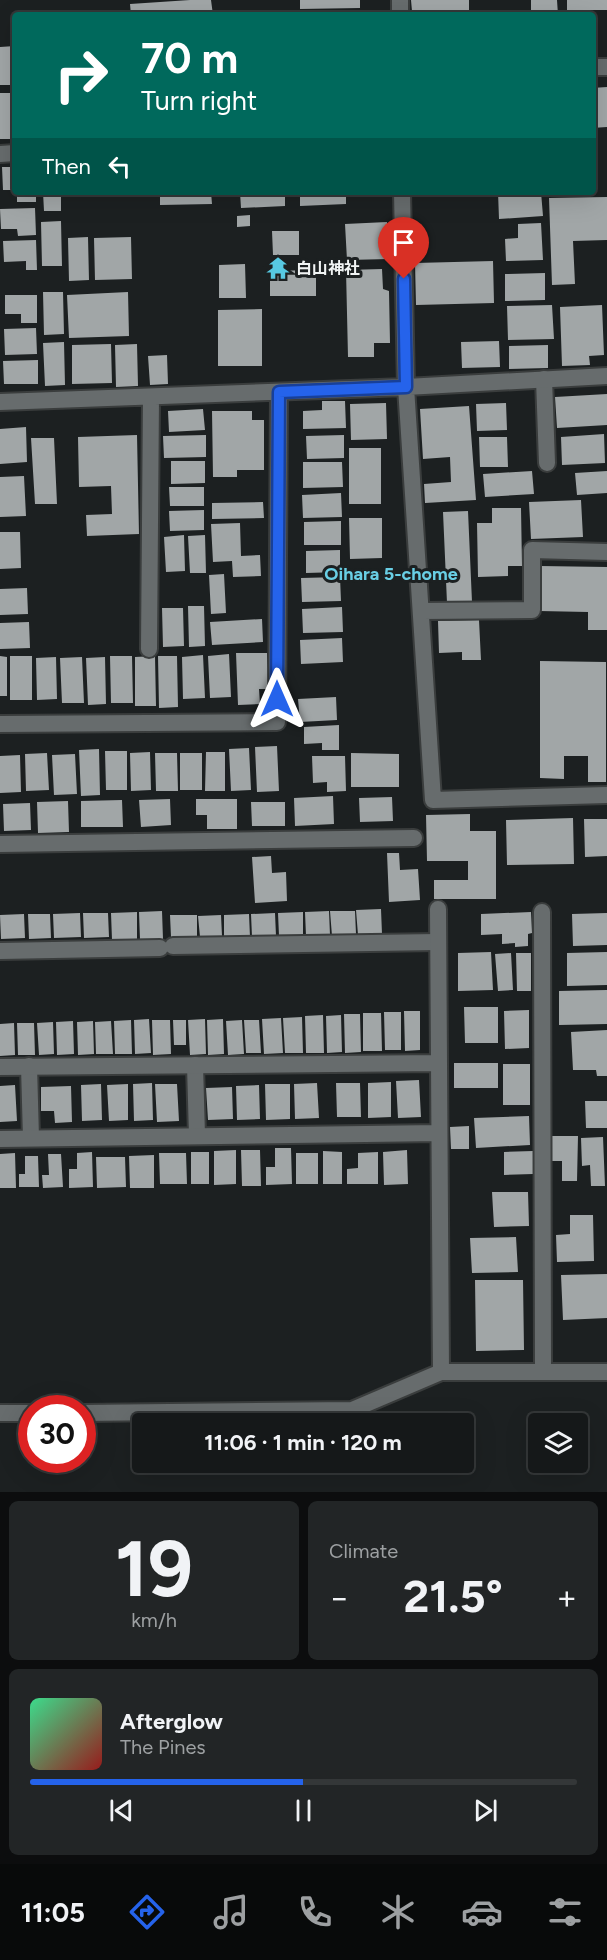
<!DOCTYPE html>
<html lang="en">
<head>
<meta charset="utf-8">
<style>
  :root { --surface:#151819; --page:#222526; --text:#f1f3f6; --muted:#9da0a2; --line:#343738; --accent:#2563eb }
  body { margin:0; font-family:Figtree,"Noto Sans JP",sans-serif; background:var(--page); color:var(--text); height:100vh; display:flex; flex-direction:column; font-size:22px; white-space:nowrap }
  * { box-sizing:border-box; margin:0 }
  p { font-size:20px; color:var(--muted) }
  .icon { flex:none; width:33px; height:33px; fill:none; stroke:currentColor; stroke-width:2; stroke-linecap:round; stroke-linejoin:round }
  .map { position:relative; height:1492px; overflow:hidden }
  .sheet { display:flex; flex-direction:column; gap:9px; padding:9px; background:#0c0d0e; flex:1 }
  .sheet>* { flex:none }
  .top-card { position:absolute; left:12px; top:12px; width:584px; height:183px; border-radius:6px; box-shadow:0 6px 24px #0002,0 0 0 2px var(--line); background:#00695c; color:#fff; overflow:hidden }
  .tools { position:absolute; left:528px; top:1413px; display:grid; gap:12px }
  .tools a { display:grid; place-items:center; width:60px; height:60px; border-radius:6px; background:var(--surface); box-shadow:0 6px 24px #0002,0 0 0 2px var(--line); font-size:30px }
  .speed { position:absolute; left:18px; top:1395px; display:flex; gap:12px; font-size:30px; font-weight:700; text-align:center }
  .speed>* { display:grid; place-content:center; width:78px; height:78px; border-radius:50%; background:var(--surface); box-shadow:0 6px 24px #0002,0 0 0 2px var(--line); line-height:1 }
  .speed .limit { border:9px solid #d22; background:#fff; color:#111 }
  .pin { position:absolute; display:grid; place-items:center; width:51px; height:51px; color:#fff; margin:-62px -26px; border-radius:50% 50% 50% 0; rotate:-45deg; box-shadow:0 0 6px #0007 }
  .pin .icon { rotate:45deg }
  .me { position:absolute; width:66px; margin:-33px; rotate:0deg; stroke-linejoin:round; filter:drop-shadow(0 0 4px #0008) }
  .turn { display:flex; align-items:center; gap:21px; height:126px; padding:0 30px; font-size:27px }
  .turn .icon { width:78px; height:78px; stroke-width:2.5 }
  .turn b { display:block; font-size:42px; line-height:51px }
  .then { display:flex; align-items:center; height:57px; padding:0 30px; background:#0003; gap:12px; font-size:22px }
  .big { font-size:45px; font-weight:700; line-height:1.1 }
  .sheet .widget { flex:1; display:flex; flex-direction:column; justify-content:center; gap:9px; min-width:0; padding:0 21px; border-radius:9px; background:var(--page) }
  .sheet .dial { align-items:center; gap:0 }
  .dial b { font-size:78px; line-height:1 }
  .song { display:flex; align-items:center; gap:18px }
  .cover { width:72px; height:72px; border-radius:9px; background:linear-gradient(135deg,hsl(150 70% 55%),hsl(0 70% 35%)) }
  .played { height:6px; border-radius:3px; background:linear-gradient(90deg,var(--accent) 50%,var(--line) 50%) }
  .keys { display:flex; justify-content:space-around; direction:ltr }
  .heat { display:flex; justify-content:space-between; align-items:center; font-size:33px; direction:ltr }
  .sheet .tiles { flex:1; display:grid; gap:9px; grid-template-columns:1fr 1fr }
  .widget:last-child { grid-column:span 2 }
  .trip { position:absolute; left:132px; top:1413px; width:342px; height:60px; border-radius:6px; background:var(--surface); box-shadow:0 6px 24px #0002,0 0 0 2px var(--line); font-weight:700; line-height:60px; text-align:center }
  .menu { display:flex; height:96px; justify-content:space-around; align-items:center; background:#080a0a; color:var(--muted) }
  .menu .icon { width:42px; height:42px }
  .menu .current { color:var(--accent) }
  .menu b { font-size:27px; color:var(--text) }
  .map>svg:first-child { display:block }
  .building { fill:#a1a6a7 }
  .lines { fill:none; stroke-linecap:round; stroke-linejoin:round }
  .service-casing { stroke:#3a3d3d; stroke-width:20 }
  .minor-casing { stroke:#3a3d3d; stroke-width:20 }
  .service { stroke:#676c6d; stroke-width:16 }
  .minor { stroke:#676c6d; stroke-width:16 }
  .route-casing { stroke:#184099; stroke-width:15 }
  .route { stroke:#2563eb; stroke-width:10 }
  .labels { text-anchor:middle; stroke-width:6; stroke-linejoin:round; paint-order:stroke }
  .poi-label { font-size:16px; font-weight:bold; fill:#f1f4f4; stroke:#1c2021; text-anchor:start }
  .neighbourhood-label { font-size:18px; font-weight:bold; fill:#69cfe5; stroke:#1c2021 }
</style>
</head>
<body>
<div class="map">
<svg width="607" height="1492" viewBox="0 0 607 1492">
  <rect width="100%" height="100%" fill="#1c2021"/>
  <path class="building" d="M190,0H211L213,15H131L130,4Z
    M300,0H360V8L300,9Z
    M411,0H469V15H451V10L412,11Z
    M531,0H557L558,15H531Z
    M567,0H607V10H567Z
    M112,10V15H91V14Z
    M15,46V85H0V47Z
    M607,87V127L592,128V88Z
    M0,93H15V139H0Z
    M2,167H15V190H3Z
    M17,192H36V202H17Z
    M43,192H61V211H44Z
    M160,192H211L212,204L160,205Z
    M240,192H285V206L241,208Z
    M300,192H346V204L300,206Z
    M498,192H541L543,216L499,219Z
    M607,197V240L573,241L575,284L552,285L549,198Z
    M35,208L36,235L18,236L17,229H1L0,209Z
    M250,215V226L237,227V216Z
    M61,221L62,266H42L41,222Z
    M387,222L389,259L347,260L345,224Z
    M541,223L543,260L506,261L505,239L518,238V224Z
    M272,231H299V255H273Z
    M88,237L89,280L69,281L68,238Z
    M131,237L132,279L95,280L94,238Z
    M36,240L37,270H26V261L4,262L3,241Z
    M493,261L494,303L416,305L415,263Z
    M245,264L246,298H219V265Z
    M382,269L383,289L389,291L390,343H374V357H348L346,270Z
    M316,270V296H270V271Z
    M545,273V300L505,301V274Z
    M43,292H63L64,334L44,335Z
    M128,292L129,336L69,338L67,295Z
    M5,295H37V323H21V314H5Z
    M552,305L554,339L508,340L507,306Z
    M602,305L604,355L589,356L590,365L562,366L560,307Z
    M262,309V366H218V310Z
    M36,328L37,354L5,355L4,329Z
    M499,341L500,367L462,368L461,342Z
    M64,342L65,385L45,386L43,343Z
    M111,344L112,383L72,384V345Z
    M137,344L138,386L116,387L115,345Z
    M548,345V368L509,369V346Z
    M167,355L168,384L150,385L148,356Z
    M38,360V384H4L3,361Z
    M607,394V425L557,428L555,397Z
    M322,401H345L346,428L303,429V411L322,410Z
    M386,403L387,439L351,440L350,404Z
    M506,403L507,430L477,431L476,404Z
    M469,406L476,500L425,503L424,484L451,482L450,457L423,459L420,409Z
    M203,409L205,430L169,432L168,411Z
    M212,411H252V420H264V470H237V477H213Z
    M26,427L27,462L0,464V429Z
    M604,434L605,463L562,465L561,437Z
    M137,435L139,534L87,536L86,515L112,514L111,486L79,487L78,437Z
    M206,435V457L164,458L163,436Z
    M344,435V458L307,459L306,436Z
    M479,437H507L508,467H480Z
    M31,438H54L57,504H35Z
    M349,448H381V504H349Z
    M171,461H205V483L171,484Z
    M303,462H342L343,487L303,488Z
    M532,471L534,494L485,497L483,474Z
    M607,471V493L577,495L575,473Z
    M24,476L26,516L0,517V477Z
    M169,487H204V506H170Z
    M341,493L342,517L303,518L302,495Z
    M581,500L583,537L531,539L529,502Z
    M263,502L264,518L212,519V503Z
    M492,508H521L522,566H508V576L478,577L477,523H492Z
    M204,510V530L170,531L169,511Z
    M468,511L472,602L447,603L443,512Z
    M349,518H382V558L350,559Z
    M341,521V545H304V522Z
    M240,523L241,556L260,555L261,576L233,577L232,561L213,562L211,524Z
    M0,532H20L21,568L0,569Z
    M184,535L185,571L166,572L164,537Z
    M205,535L206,573H190L188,536Z
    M340,550V572L306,573V551Z
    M540,566L607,567V630H588V612L539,611Z
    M224,574L226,613L211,614L209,575Z
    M340,577L341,601L302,602L301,578Z
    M27,588L28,614L0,615V589Z
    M188,606H204L205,646L189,647Z
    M342,607L343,632L303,633L302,609Z
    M162,608H183L184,646L163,647Z
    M262,619L263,642L212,645L210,622Z
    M479,620L481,660H462V652L439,653L438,621Z
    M29,622L30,648L0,649V623Z
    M342,638L343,662L301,664L300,640Z
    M236,653H267L268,689H259L260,704L238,705Z
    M229,654L231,697L210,698L208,656Z
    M203,655L205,698L183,699L182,657Z
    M0,656L7,657V696H0Z
    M10,656H32V700H10Z
    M110,656H132L133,703H111Z
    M155,656L156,706H135V657Z
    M158,656H177L178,707L159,708Z
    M56,657L57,699L37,700L36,658Z
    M82,657L84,703H62L60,658Z
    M105,657L106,704L88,705L86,658Z
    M540,661L606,662V782H588V756H564V779L540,778Z
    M336,697L337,720L300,722L298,699Z
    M339,725V750H322V743L304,744V727Z
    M277,746L279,791L257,792L255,747Z
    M249,748L251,790L231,791L229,749Z
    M99,749L100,795L81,796L79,750Z
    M105,751H127V790H106Z
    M150,752L151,790L131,791L130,753Z
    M206,752H225V791H205Z
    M47,753L49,790L26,791L25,754Z
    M155,753H177L178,791H156Z
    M180,753H202V790H180Z
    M351,753L399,754V787H351Z
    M75,754L77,794L54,795L52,755Z
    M20,755L21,792L0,793V756Z
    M312,756H345L346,791L327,792V782L313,783Z
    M333,796L334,824L295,826L294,798Z
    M392,797L393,821L360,822L359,798Z
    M170,799L171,825L141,827L139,800Z
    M196,799H237V829H207V815H196Z
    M122,800L123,827H81V801Z
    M68,801L69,832L38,833L37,802Z
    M251,802H285V826H252Z
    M30,803L31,830L4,831L3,804Z
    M470,814V831H496V899H434V880H468V861H427L426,815Z
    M573,818L574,864L507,865L506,820Z
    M584,819H607V856L585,857Z
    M387,853H399L400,870L418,869L420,900L389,902Z
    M271,856L272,873L286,872L287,901L255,903L252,857Z
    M381,909L382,934L358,935L356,910Z
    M162,911L163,939L140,940L139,912Z
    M329,911L330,935L306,936L305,912Z
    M330,911H355L356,934L332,936Z
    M137,912V939L112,940L111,913Z
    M303,912V935L279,936L278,913Z
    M531,912L532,933L528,934V946L515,947V943L502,944V934L481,935V914Z
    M80,913L81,937L54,938L53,914Z
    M83,913H108L109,937L84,938Z
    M275,913L276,936L252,937L251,914Z
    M607,913V945L573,946L572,914Z
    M24,914L25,938L1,939L0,915Z
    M28,914H50L51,938L29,939Z
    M249,914L250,937H224V915Z
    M170,915H197V936L171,937Z
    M221,915L222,936L200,937L198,916Z
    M491,952L493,990L458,991V953Z
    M607,952V985L567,986V953Z
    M511,953L513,990L498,991L495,954Z
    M516,953H531V991H517Z
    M607,990V1024L559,1025V991Z
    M464,1007H498V1043H465Z
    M529,1010V1048L505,1049L504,1011Z
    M404,1011H420V1050L405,1051Z
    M384,1012H401V1050H385Z
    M363,1013H381L382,1051H363Z
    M344,1014H360L361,1052L345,1053Z
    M323,1015L324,1053H306L305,1016Z
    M341,1015L342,1052L327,1053L326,1016Z
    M302,1017L303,1053H285L283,1018Z
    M281,1018L283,1053L264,1054L262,1019Z
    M149,1019L151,1053L135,1054L134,1020Z
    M205,1019L206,1054L190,1055L188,1020Z
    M223,1019L224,1054L208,1055L207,1020Z
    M131,1020L132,1054H115L114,1021Z
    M152,1020H170L171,1054L153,1055Z
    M173,1020H186V1045H174Z
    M242,1020L244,1054L228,1055L226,1021Z
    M244,1020H259L261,1053H246Z
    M73,1021L74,1054L57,1055L56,1022Z
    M93,1021L94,1054L78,1055L77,1022Z
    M111,1021L113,1054H96L95,1022Z
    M53,1022L54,1054L39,1055L37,1023Z
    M14,1023L15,1055L0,1056V1024Z
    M17,1023H34L35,1055H18Z
    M607,1030V1076H597L596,1070H573L571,1032Z
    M454,1063H498V1088H454Z
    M503,1064H530V1105H503Z
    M419,1080L421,1117L398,1118L396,1081Z
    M391,1082V1117L368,1118V1083Z
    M152,1083L153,1120L134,1121L133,1084Z
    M317,1083L319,1118L295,1119L294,1084Z
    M336,1083H360L361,1117H337Z
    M101,1084L102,1120L82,1121L81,1085Z
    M128,1084V1120L109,1121L107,1085Z
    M155,1084H177L179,1121L157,1122Z
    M265,1084H290V1119L266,1120Z
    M15,1085L17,1121L0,1122V1086Z
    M259,1085L260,1119L237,1120L236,1086Z
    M71,1086L72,1122L55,1123L54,1111H41V1087Z
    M232,1087L233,1119L208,1120L206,1088Z
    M585,1101H607V1128H586Z
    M529,1116L530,1145L476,1148L474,1118Z
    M469,1126V1149H451L450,1127Z
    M552,1136H578L577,1181H562V1161H552Z
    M603,1137L605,1186H591L590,1165L582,1166L581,1138Z
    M275,1148H291L292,1184L266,1185V1167H275Z
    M236,1150V1184L214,1185V1151Z
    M241,1150H260L261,1186H242Z
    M407,1150L408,1184L384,1185L383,1152Z
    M323,1151L342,1152V1184H323Z
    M533,1151V1174L504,1175V1152Z
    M92,1152L93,1187L69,1188V1169H77V1153Z
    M191,1152H209V1184H191Z
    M378,1152V1184H347V1169L358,1168V1153Z
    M15,1153L16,1188H0V1154Z
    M159,1153H186L187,1184H160Z
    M296,1153H318V1184H296Z
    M48,1154H61L63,1187L43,1188L42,1175H49Z
    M154,1155V1188H130L129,1156Z
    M25,1156H38L39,1187H19V1174H25Z
    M96,1157H125L126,1187L97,1188Z
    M492,1192H528L529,1226L494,1227Z
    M570,1215H593L594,1261L557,1262L556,1235L570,1234Z
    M516,1237L518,1272L472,1273L470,1238Z
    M607,1274V1318L563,1320L561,1275Z
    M475,1280H523L524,1350L476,1351Z"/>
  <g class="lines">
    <g class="service-casing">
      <path id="service" d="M544,379L547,463
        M0,844L414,838
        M173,946L438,942
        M0,951L160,948
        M195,1065L197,1136
        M29,1066L31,1138"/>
    </g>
    <g class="minor-casing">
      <path id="minor" d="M400,15V0
        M592,67H607
        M0,154L15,153
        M402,192L406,387L433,800L607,795
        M0,402L406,387L607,376
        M422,611L532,610V550L607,552
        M149,649L151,397
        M0,724L277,722L279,392
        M438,909L441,1372
        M542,912L543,1372
        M0,1067L439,1063
        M0,1139L439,1133
        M0,1413H32
        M82,1413L352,1410L441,1372H607"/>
    </g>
    <use href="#service" class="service"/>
    <use href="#minor" class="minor"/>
  </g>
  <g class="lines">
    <g class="route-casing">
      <path id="route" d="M277,699L279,392L406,387L404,279"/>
    </g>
    <use href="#route" class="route"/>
  </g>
  <defs>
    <g id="temple-bare" transform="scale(1.8)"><path d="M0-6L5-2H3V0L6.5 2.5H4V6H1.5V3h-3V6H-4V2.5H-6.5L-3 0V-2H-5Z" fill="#57c9e2" stroke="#1c2021" stroke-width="2.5" paint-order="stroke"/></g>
  </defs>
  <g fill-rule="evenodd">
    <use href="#temple-bare" x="278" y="268"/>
  </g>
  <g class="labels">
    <g class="poi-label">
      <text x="296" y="274">白山神社</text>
    </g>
    <g class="neighbourhood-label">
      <text x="391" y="580">Oihara 5-chome</text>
    </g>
  </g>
</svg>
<div class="tools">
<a><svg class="icon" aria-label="layers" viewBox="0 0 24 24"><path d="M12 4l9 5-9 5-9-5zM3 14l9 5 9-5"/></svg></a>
</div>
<div class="speed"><div class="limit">30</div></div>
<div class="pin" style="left:404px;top:279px;background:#d93025"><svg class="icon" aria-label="arrive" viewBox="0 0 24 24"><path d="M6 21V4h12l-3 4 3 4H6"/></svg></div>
<svg class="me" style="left:277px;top:699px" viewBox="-20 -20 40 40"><path d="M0-17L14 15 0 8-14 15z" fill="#2563eb" stroke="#fff" stroke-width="4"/></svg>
<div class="trip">11:06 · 1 min · 120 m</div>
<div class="top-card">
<div class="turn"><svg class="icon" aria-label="right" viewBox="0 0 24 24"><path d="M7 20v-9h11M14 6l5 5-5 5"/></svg><div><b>70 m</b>Turn right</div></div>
<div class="then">Then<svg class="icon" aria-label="left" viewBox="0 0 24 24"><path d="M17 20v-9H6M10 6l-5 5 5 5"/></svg></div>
</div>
</div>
<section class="sheet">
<div class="tiles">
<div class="widget dial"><b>19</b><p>km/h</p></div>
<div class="widget"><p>Climate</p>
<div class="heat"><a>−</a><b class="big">21.5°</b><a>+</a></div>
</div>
<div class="widget">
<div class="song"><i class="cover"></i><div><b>Afterglow</b><p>The Pines</p></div></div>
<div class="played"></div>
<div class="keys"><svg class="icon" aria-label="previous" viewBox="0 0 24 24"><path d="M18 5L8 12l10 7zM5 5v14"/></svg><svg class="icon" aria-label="pause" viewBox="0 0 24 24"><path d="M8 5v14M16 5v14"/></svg><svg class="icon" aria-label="next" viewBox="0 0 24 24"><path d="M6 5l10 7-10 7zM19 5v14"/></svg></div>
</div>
</div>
</section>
<nav class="menu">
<b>11:05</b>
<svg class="icon current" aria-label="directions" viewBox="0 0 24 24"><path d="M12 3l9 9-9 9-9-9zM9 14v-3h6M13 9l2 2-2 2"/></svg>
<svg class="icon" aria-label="music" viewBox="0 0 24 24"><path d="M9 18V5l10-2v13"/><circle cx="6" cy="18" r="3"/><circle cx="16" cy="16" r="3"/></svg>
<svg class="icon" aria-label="phone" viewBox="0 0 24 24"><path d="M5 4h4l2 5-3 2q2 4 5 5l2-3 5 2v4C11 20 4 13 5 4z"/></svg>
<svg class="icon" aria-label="climate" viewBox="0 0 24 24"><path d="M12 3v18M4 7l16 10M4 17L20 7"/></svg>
<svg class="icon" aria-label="car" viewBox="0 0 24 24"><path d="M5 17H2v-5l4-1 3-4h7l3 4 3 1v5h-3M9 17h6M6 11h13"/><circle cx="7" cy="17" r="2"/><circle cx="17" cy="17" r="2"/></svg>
<svg class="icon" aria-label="filters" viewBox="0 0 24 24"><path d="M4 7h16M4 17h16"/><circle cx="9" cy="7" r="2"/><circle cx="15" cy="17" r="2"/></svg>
</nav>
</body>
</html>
